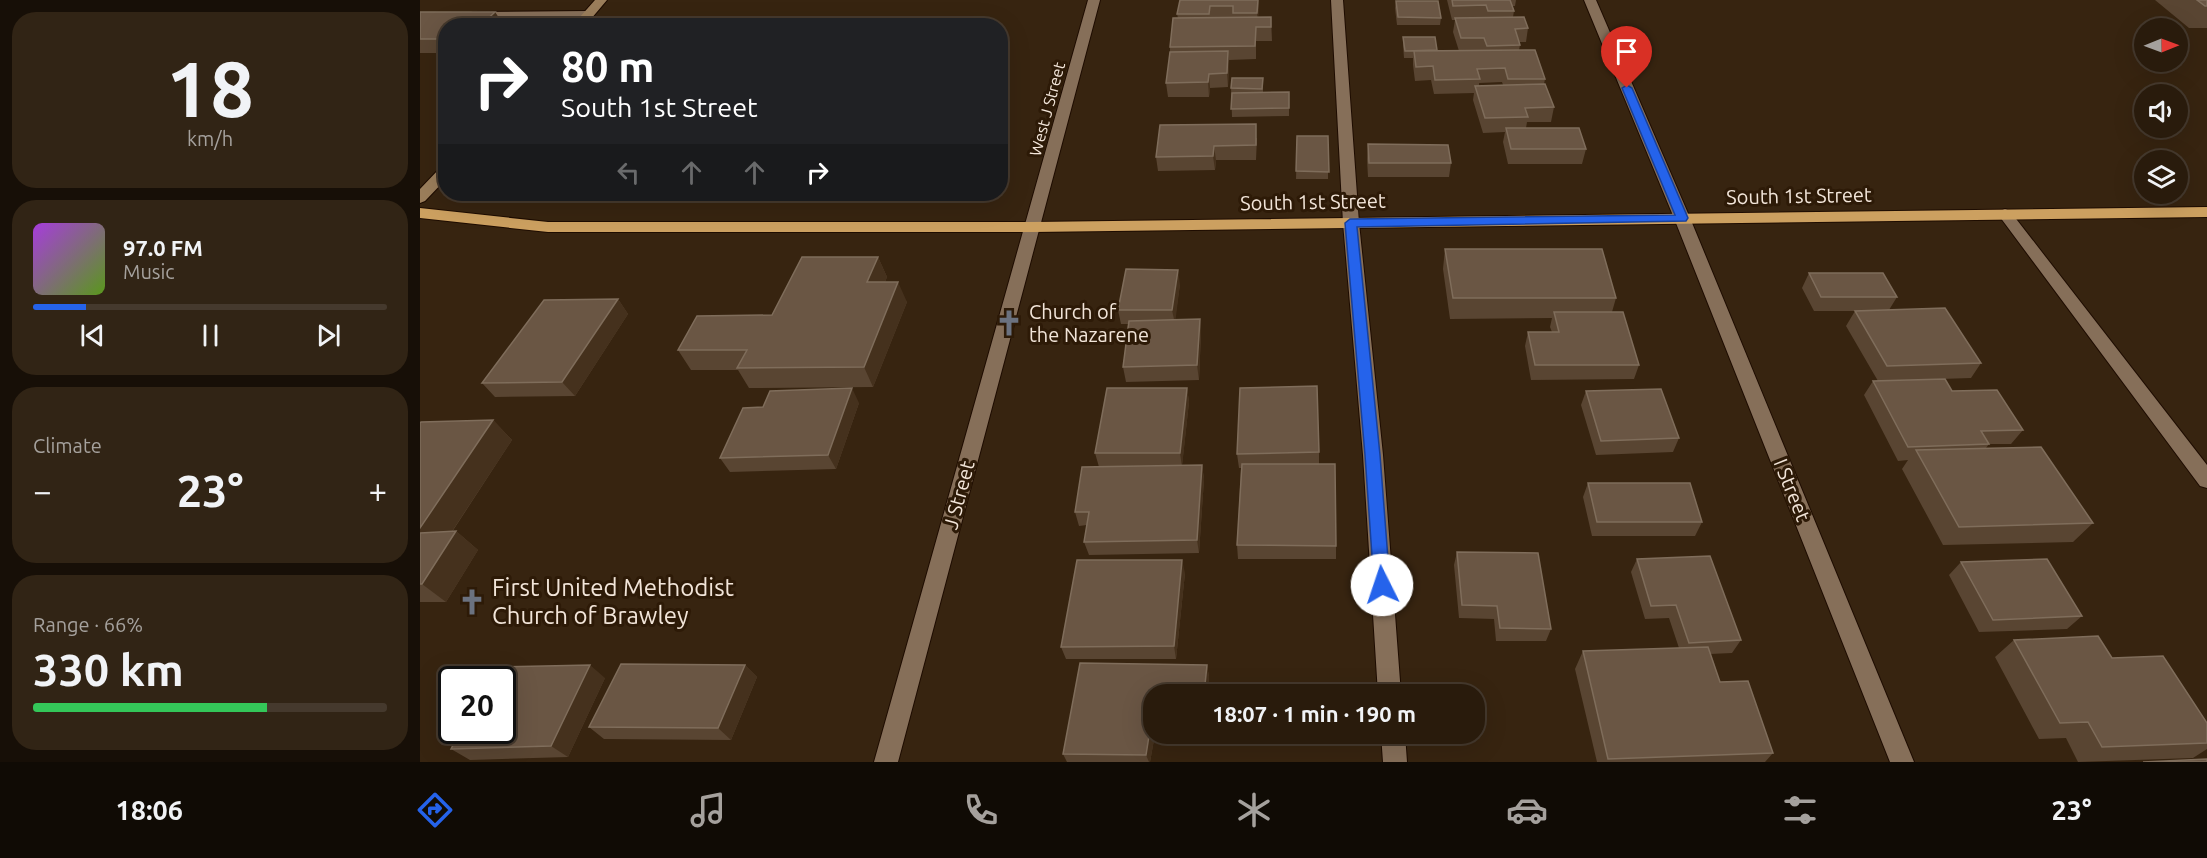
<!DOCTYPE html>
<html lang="en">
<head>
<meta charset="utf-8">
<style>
  :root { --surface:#291b0c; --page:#312415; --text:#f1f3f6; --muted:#a5a19d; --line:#45392d; --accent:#2563eb }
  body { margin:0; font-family:Ubuntu,sans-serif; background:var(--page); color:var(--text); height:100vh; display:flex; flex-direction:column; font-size:22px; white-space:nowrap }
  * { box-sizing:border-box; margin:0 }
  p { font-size:20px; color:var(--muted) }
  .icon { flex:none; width:33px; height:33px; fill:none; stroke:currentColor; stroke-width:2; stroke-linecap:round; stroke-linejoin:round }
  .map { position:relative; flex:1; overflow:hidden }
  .panel { display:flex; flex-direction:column; gap:12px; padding:12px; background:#170f07; width:420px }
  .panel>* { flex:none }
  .hud { position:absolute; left:18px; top:18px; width:570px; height:183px; border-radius:24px; box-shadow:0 6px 24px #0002,0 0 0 2px var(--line); background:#202124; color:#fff; overflow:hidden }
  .needle { width:39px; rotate:89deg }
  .fabs { position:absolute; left:1714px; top:18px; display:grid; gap:12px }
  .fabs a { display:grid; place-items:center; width:54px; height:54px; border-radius:50%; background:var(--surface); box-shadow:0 6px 24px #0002,0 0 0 2px var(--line); font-size:30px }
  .speed { position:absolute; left:18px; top:666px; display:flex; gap:12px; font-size:30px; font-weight:700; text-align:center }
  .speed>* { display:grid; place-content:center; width:78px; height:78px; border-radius:50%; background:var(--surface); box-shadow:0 6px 24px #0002,0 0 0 2px var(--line); line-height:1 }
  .speed .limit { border:3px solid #111; border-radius:9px; background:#fff; color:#111 }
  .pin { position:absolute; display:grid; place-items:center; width:51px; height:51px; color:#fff; margin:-62px -26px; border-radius:50% 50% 50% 0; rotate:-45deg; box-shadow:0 0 6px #0007 }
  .pin .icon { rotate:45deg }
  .me { position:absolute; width:66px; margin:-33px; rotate:356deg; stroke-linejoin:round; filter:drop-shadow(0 0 4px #0008) }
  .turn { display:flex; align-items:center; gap:21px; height:126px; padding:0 24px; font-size:27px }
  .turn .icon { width:78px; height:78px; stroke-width:2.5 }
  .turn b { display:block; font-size:42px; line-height:51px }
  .lanes { display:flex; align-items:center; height:57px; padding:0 24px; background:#0003; justify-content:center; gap:30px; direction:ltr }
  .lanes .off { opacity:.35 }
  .big { font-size:45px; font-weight:700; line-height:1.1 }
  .panel .tile { flex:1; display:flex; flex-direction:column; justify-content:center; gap:9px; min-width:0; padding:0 21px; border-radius:24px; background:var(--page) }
  .panel .dial { align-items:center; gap:0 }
  .dial b { font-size:78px; line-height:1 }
  .song { display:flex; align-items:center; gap:18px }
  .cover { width:72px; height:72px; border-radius:9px; background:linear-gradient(135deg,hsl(280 70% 55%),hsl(90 70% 35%)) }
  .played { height:6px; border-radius:3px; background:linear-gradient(90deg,var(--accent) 15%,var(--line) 15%) }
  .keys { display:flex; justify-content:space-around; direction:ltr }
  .heat { display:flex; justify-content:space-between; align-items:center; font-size:33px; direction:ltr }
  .charge { height:9px; border-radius:4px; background:linear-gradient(90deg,#34c759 66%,var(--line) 0) }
  .trip { position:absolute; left:723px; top:684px; width:342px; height:60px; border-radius:24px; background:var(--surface); box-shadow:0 6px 24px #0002,0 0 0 2px var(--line); font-weight:700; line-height:60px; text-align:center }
  .dock { display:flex; height:96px; justify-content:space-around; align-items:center; background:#100b05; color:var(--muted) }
  .dock .icon { width:42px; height:42px }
  .dock .on { color:var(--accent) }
  .dock b { font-size:27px; color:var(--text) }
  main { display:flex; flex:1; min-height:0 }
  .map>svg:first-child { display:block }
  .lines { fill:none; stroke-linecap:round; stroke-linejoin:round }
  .lane-casing { stroke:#1e0c00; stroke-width:2 }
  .street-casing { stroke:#1e0c00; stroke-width:2 }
  .secondary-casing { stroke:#1e0c00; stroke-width:2 }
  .highway-casing { stroke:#1e0c00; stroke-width:2 }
  .lane { fill:#866f59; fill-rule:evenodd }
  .street { fill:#866f59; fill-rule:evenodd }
  .secondary { fill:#9b7e5b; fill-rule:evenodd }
  .highway { fill:#cca060; fill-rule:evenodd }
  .wall { fill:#594532; fill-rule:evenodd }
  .shaded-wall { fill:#45311d }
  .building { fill:#6a5644; stroke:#7f6d5b; stroke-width:1.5 }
  .route { fill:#2563eb; stroke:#184099; stroke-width:1.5 }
  .labels { text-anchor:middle; stroke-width:6; stroke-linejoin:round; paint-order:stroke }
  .far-street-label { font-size:16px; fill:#f2e5d9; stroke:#2d1a07 }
  .street-label { font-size:20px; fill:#f2e5d9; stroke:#2d1a07 }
  .poi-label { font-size:20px; fill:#f2e5d9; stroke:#2d1a07; text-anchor:start }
  .near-poi-label { font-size:24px; fill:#f2e5d9; stroke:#2d1a07; text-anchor:start }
</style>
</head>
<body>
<main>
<section class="panel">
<div class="tile dial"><b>18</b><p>km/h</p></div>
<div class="tile">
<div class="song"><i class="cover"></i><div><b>97.0 FM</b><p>Music</p></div></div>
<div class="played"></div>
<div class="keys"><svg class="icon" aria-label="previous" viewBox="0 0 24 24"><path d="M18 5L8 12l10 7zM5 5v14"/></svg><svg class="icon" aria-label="pause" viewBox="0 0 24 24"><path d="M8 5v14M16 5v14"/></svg><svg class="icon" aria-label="next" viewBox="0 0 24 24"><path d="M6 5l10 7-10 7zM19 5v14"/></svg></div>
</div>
<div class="tile"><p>Climate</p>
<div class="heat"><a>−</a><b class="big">23°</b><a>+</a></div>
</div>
<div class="tile"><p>Range · 66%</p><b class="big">330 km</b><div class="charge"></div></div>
</section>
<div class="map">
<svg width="1787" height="762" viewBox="0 0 1787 762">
  <rect width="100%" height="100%" fill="#372410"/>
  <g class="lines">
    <g class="lane-casing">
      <path id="lane" d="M911,0H923L939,223L963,455L981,694H958L943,455L923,223Z
        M168,11L172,12V18L53,20L47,16L53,12Z
        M1585,209L1590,211L1787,465V488L1780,486L1580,217L1577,214L1580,211Z
        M961,734H985L987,762H963Z"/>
    </g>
    <g class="street-casing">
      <path id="street" d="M668,0H680L478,762H454Z
        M1164,0H1176L1270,218L1494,762H1470L1254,218Z"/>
    </g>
    <g class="secondary-casing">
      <path id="secondary" d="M175,0H187L165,26H152Z
        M26,166V179L5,201L0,203V189L21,167Z"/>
    </g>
    <g class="highway-casing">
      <path id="highway" d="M1787,207V217L613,232H128L0,218V208L128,222H613Z"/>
    </g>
    <use href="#lane" class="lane"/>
    <use href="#street" class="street"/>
    <use href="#secondary" class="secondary"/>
    <use href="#highway" class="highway"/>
  </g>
  <path class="wall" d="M760,0H839L838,17H851L852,41H836V59L809,60L808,87L790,88L789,97H748L746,83L750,52V47L758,18L757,14Z
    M1027,0H1096L1095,6H1092L1094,11L1093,17L1108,28L1106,42H1099L1100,45L1099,50L1125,79L1124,84L1134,107L1131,122H1107L1106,128L1166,149L1162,164H1088L1083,142L1085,132L1063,133L1053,100L1054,93L1014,94L1011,80L995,81L993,65V58H984L983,45V37L1017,51H1039L1033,32L1035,20H1032ZM1082,82L1083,85L1059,86V83Z
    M1735,0H1787V28H1769Z
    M976,1L1021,18L1020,25H977L975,8Z
    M0,12H75L84,26H26V53H0Z
    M843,78V93L869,92V116L812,117L811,88Z
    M877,136H908V179H876Z
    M837,138L836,160H796L795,170L738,171L736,157Z
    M948,144L1031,163L1029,177H948L947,159Z
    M1025,249L1196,298L1192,312L1219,365L1214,379L1111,380L1105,346L1108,332H1132L1130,327L1132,318L1030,319L1023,269Z
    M458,257L467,277L465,282L487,302L453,387L329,388L318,370H271L258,350L352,315Z
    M1389,273L1477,297L1469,310L1561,363L1551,378L1458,381L1426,326L1435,311H1394L1382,288Z
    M760,284L755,319H780L781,333L779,380L706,382L703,367L708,324H701L698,310Z
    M198,299L208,314L155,396L75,397L62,383Z
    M1453,381L1532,391L1603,430L1591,444H1569L1566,448L1673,523L1653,542L1523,545L1482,469L1488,460L1478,461L1444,395Z
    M767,388L769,402L762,465H782L784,479L779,553L669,555L664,542L667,525L659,526L655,512L679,467L675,453Z
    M1166,391L1259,438L1253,452L1176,455L1161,405Z
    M439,403L416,469L310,472L300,458Z
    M73,420L92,440L32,532L36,531L58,550L26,602H0V423Z
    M899,452V464L916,546V559H818L817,545L821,468H819L817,454Z
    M1168,483L1282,522L1275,536H1172L1163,497Z
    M1037,552L1131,629L1126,641H1076L1074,619L1039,618L1034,565Z
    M1217,559L1321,640L1312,653L1290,654L1300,682L1353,753L1345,762H1177L1155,669L1163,651L1259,648L1249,618L1225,619L1211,572Z
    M1541,562L1662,616L1647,629L1559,632L1529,575Z
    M765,573L756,659H646L641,647Z
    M1594,640L1692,658L1787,723V749L1773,758L1658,762L1646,738L1619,739L1575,657Z
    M660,663L787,665L789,677L787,694H734V734H735L730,762H647L643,754Z
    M325,665L337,677L311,740L184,739L169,727Z
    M185,678L148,757L50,760L31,749Z"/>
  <path class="shaded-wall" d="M838,0H839L838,27L837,13Z
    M75,12L84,26H60Z
    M808,51L809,64L808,87L807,73Z
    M789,74L790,88L789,97L788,82Z
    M794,146L796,160L795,170L793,156Z
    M458,257L467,277L457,302L447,282Z
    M758,270L760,284L755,324L752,310Z
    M478,282L487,302L453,387L444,367Z
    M198,299L208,314L155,396L142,382Z
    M780,319L781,333L779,380L777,365Z
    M432,388L439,403L416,469L408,455Z
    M767,388L769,402L762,467L760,453Z
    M73,420L92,440L19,551L0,535V528Z
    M782,465L784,479L779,553L777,540Z
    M36,531L58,550L26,602L2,584Z
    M762,560L765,573L756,659L754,646Z
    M170,665L185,678L148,757L131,746Z
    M325,665L337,677L311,740L298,728Z
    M787,665L789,677L787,694H784Z
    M732,717L734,723V734H735L730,762H729L726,755Z"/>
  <path class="building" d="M760,0H838L837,13H813V6H790L789,14H757Z
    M1032,0H1090L1094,11H1068L1066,5L1033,6Z
    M1777,0H1787V6H1785Z
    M976,1H1018L1021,18L978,17Z
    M0,12H75L60,26H26V39H0Z
    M851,17V27H836L835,46L750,47L753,18Z
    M1104,17L1108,28L1095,29L1100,45L1067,46L1064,38H1041L1035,18Z
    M983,37H1015L1017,50L985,51Z
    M1115,50L1125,79H1088L1085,68L1057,69L1060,79L1015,80L1013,66L996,67L994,51Z
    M808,51L807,73L789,74L788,82L746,83L750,52Z
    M812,78H843L842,89L811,88Z
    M1125,84L1134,107L1105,108L1108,117L1065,118L1055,86Z
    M869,92V108L811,109L812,93Z
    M836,124V145L794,146L793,156L736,157L740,125Z
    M1086,128H1159L1166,149H1091Z
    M877,136H908L909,172L876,171Z
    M948,144L1028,145L1031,163H949Z
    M1025,249H1182L1196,298H1033Z
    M382,257H458L447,282H478L444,367L317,368L327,350H258L277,316L352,315Z
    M706,269L758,270L752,310H698Z
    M1389,273H1463L1477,297H1401Z
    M198,299L142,382L62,383L124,300Z
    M1525,308L1561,363L1467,366L1435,311Z
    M1134,312H1203L1219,365H1115L1108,332H1139Z
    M780,319L777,365L703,367L709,321Z
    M1525,379L1532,391L1577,390L1603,430L1561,431L1569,444L1488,447L1453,381Z
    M897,386L899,452L817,454L820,388Z
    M432,388L408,455L300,458L323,408L343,407L350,391Z
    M687,388H767L760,453H675Z
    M1241,389L1259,438L1181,441L1166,391Z
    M73,420L0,528V423L1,422Z
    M1621,447L1673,523L1539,527L1496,450Z
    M822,464H915L916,546L817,545Z
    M782,465L777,540L664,542L669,512H655L662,467Z
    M1168,483H1270L1282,522H1177Z
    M36,531L2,584H0V533Z
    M1037,552L1118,553L1131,629L1080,628L1077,606L1042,605Z
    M1290,556L1321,640L1269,643L1256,605L1231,606L1217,559Z
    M1627,559L1662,616L1573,620L1541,562Z
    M657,560H762L754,646L641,647Z
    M1678,636L1692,658L1743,656L1787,723V743L1682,747L1668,722L1640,723L1594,640Z
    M1288,647L1300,682L1328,681L1353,753L1188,759L1163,651Z
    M660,663L787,665L784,694H734V717H732L726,755L643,754Z
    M201,664L325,665L298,728L169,727Z
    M170,665L131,746L31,749L41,730H82V680H70L77,667Z
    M1787,759V762H1723Z"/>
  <path class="route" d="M1207,85L1212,88L1268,218L1266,221L937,227L960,455L970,585L968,590L962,593L956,590L954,585L945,455L925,223L930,219L1255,215L1202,88Z"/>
  <defs>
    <g id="church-bare" transform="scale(2.07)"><path d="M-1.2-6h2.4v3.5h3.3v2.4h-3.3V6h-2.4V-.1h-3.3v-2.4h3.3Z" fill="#6b7280" stroke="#2d1a07" stroke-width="2.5" paint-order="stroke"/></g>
  </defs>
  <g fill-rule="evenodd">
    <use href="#church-bare" x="589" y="323"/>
    <use href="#church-bare" x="52" y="602"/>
  </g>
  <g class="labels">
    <g class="far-street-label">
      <text transform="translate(627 109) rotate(-75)" y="6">West J Street</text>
    </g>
    <g class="street-label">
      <text transform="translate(1379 196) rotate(-1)" y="7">South 1st Street</text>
      <text transform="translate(893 202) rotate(-1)" y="7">South 1st Street</text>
      <text transform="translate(1372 490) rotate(68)" y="7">I Street</text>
      <text transform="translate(539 495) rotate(-75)" y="7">J Street</text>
    </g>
    <g class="poi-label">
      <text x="609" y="319">Church of<tspan x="609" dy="23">the Nazarene</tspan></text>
    </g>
    <g class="near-poi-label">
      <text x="72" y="596">First United Methodist<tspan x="72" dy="28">Church of Brawley</tspan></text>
    </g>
  </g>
</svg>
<div class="fabs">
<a><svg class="needle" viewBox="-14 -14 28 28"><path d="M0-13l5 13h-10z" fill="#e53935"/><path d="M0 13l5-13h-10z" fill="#a5a19d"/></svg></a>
<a><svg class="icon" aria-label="sound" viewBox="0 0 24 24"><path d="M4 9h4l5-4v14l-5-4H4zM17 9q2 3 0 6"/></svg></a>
<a><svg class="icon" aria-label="layers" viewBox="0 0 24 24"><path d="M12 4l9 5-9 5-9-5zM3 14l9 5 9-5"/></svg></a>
</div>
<div class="speed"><div class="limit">20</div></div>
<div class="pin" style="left:1207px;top:88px;background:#d93025"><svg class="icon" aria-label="arrive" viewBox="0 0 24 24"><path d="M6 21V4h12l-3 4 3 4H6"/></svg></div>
<svg class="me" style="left:962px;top:585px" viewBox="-20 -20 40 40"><circle r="19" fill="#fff"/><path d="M0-13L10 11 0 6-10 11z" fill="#2563eb"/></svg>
<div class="trip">18:07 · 1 min · 190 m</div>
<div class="hud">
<div class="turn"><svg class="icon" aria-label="right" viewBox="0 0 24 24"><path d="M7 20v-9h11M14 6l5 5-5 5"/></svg><div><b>80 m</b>South 1st Street</div></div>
<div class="lanes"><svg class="icon off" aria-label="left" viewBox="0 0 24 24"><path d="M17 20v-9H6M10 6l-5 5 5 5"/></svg><svg class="icon off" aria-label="ahead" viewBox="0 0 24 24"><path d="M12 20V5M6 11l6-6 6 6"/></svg><svg class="icon off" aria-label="ahead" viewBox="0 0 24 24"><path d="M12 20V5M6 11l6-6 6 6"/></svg><svg class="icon" aria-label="right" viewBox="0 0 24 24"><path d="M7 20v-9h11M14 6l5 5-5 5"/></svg></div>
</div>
</div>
</main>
<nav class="dock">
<b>18:06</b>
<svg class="icon on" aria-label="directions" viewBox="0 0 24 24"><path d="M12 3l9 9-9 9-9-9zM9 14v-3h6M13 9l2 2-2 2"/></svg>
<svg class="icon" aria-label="music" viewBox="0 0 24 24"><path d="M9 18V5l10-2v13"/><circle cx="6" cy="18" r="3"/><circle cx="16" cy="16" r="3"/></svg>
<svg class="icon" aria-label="phone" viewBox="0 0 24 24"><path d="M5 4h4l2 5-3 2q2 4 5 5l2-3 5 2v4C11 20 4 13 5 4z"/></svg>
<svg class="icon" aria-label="climate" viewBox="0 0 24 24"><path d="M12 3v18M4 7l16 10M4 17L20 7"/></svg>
<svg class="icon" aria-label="car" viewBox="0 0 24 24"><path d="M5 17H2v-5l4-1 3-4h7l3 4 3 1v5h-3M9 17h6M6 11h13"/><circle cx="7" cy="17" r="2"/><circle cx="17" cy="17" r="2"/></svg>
<svg class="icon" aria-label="filters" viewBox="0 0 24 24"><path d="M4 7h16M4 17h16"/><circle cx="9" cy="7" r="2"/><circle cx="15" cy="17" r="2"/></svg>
<b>23°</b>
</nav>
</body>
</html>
